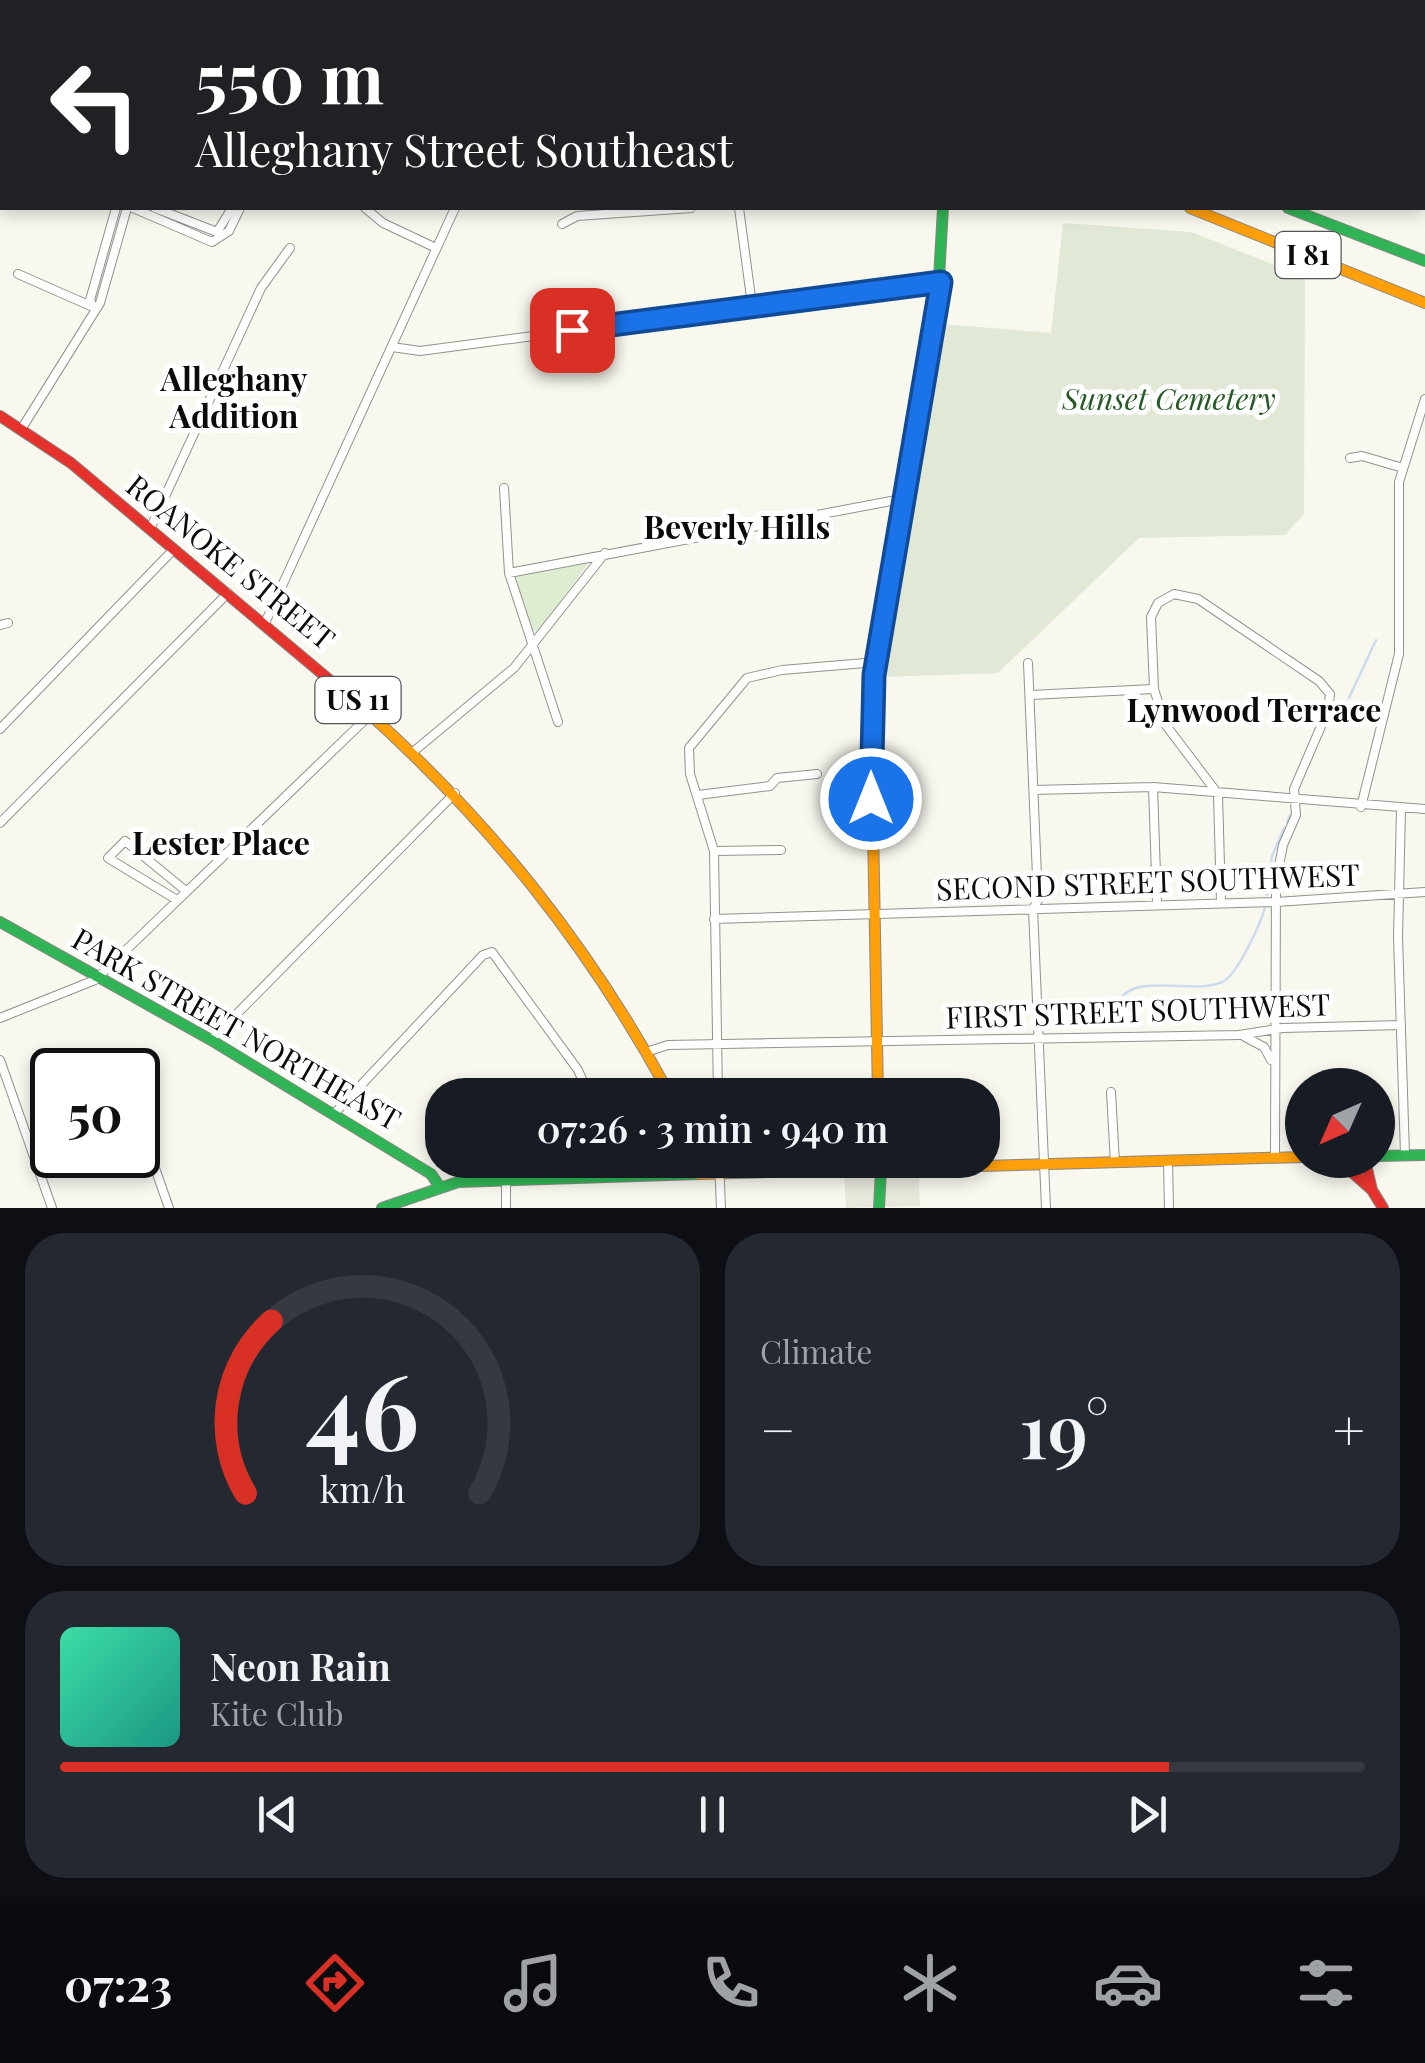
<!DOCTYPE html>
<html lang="en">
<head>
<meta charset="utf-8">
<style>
  :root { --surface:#171b24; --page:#242831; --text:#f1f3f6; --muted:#9ea1a6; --line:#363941; --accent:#d93025 }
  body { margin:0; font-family:"Playfair Display",serif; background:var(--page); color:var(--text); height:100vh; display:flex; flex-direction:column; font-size:38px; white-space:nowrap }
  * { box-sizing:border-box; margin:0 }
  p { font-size:32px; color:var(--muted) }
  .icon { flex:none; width:55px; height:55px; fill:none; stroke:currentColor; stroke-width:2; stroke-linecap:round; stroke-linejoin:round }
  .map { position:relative; height:1208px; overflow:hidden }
  .sheet { display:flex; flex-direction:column; gap:25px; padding:25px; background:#0d0f14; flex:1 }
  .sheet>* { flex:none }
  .banner { position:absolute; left:0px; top:0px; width:1425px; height:210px; box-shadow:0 5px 15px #0003; background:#202124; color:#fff; overflow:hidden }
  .needle { width:65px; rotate:225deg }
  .fabs { position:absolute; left:1285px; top:1068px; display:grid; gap:20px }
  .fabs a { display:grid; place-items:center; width:110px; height:110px; border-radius:50%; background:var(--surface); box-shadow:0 5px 15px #0003; font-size:50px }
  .speed { position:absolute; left:30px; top:1048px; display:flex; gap:20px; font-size:50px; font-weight:700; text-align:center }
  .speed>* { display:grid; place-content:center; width:130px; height:130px; border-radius:50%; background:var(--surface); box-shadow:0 5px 15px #0003; line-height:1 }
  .speed .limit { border:5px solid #111; border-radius:15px; background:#fff; color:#111 }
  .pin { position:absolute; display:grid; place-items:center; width:85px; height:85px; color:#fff; margin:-42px; border-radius:20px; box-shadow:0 5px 15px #0006 }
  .me { position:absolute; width:110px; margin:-55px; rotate:0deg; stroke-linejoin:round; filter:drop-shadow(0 0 8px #0008) }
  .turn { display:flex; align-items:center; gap:35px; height:210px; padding:0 30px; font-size:45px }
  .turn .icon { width:130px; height:130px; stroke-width:2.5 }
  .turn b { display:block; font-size:70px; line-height:85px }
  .big { font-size:75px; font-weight:600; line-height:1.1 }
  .sheet .widget { flex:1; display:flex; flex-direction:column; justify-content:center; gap:15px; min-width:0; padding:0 35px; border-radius:40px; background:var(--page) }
  .sheet .dial { align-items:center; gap:0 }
  .dial svg { height:260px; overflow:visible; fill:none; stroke:var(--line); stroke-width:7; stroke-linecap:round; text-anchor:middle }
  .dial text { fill:var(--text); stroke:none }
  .song { display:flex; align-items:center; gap:30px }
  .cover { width:120px; height:120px; border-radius:15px; background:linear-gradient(135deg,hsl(160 70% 55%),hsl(170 70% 35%)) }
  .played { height:10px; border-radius:5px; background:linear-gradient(90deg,var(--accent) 85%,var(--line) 85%) }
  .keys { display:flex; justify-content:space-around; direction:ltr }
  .heat { display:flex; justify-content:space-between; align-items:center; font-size:55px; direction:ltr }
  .sheet .tiles { flex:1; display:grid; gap:25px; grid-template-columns:1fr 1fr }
  .widget:last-child { grid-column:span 2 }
  .trip { position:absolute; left:425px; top:1078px; width:575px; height:100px; border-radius:40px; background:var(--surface); box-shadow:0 5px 15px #0003; font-weight:600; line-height:100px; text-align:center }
  .menu { display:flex; height:160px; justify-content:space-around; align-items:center; background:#090b0e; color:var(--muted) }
  .menu .icon { width:70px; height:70px }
  .menu .current { color:var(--accent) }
  .menu b { font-size:45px; color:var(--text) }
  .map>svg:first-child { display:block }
  .green { fill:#deecd1 }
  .cemetery { fill:#e1e8d5 }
  .plaza { fill:#e8e7dc }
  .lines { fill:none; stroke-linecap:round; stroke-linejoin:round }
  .stream { stroke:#cadcee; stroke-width:2.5 }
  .street-casing { stroke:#92928e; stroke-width:10 }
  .fast-casing { stroke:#888884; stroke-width:12 }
  .slow-casing { stroke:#888884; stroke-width:12 }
  .jam-casing { stroke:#888884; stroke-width:12 }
  .street { stroke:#fefefd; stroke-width:8 }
  .fast { stroke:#30b455; stroke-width:10 }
  .slow { stroke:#ff9f0a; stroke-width:10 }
  .jam { stroke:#e5322d; stroke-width:10 }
  .route-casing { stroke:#114b97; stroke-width:25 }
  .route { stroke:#1a73e8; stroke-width:18 }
  .labels { text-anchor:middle; stroke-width:10; stroke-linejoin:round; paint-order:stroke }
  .shield { fill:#fff; stroke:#545454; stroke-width:2.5 }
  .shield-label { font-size:28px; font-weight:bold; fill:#0b0b0b }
  .park-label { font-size:30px; font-style:italic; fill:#265a24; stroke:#fff }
  .street-label { font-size:30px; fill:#0b0b0b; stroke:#fff }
  .neighbourhood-label { font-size:32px; font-weight:bold; fill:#0b0b0b; stroke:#fff }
</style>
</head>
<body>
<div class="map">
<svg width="1425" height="1208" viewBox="0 0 1425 1208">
  <rect width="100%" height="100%" fill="#f8f8ef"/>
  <path class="green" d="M591,560L539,630L531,632L514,577Z"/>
  <path class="cemetery" d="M1063,223L1191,232L1305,277L1304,514L1285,535L1139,538L998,673L882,677L944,324L1051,333Z"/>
  <path class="plaza" d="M880,1160H918L920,1206L846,1208L844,1170L880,1169Z"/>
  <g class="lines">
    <path class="stream" d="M1349,698L1376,640
      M1287,822L1290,815
      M1267,895L1272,856L1284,828
      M1118,1027L1120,1000C1135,972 1199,996 1224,981C1238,973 1261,923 1265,907"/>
    <g class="street-casing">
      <path id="street" d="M329,0L333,2
        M349,0L354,2
        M1365,0V2
        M99,2L100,0
        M210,2L211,0
        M221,2L222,0
        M1027,2L1043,0
        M0,8L3,0
        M0,144L2,145
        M1422,160L1425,161
        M133,208L212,242L229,231L240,208
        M155,208L217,232L232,208
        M365,208L383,223L436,248
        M739,208L752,305
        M562,224L577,216L691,208
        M18,274L93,307
        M93,307L90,300L116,208
        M392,347L420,351L941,282
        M22,428L100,303L127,208
        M1350,458L1362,456L1403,468
        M504,488L509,573L558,722
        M150,529L261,288L290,248
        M509,573L907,498
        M265,623L455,208
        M0,625L8,623
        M1028,663L1038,900L1033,909L1046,1208
        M1030,695L1154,689
        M0,729L174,549
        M413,752L514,668L605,553
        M1153,787L1157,904
        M1034,790L1153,787L1425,809
        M698,795L770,786L777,778L817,774
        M1361,807L1399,654V482L1425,399
        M1401,810L1398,937L1405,1155
        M0,823L228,593
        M714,851L781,850
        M177,900L108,858L125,841L186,891
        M1221,902L1218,794L1165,724L1154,689L1151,617L1158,603L1174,594L1198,599L1319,681L1330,694L1328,710L1294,789L1296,815L1283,845L1276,881L1275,1157
        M714,919L1276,902L1425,892
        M0,1018L95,980L372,713
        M1245,1037L1264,1047L1271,1060
        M211,1040L455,793
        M649,1051L668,1045L1239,1035L1283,1028L1401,1025
        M0,1060L52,1208
        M1111,1092L1115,1163
        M718,1095L714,851L690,774L689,748L747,678L782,670L877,662
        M334,1114L483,955L492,952L578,1070L589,1095
        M150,1154L169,1208
        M597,1160L598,1177
        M719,1160L721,1208
        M1168,1161L1169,1208
        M506,1180V1208"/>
    </g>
    <g class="fast-casing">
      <path id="fast" d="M938,0V2
        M1288,208L1425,261
        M889,586L937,313L943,208
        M0,922L211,1040L431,1174L440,1187
        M1378,1156L1425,1155
        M382,1208L458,1182L699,1174
        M879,1208L881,1169"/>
    </g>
    <g class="slow-casing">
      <path id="slow" d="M677,0L683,2
        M755,0L761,2
        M1190,208L1425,303
        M363,708C491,823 588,944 670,1095
        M878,1095L871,720L889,586
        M694,1160L699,1174L1302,1157"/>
    </g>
    <g class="jam-casing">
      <path id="jam" d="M0,416L71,463L363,708
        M1318,1160L1345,1166L1372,1190
        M1365,1160L1372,1190L1383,1208"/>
    </g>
    <use href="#street" class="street"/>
    <use href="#fast" class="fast"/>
    <use href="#slow" class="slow"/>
    <use href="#jam" class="jam"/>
  </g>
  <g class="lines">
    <g class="route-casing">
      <path id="route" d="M572,330L941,282L874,675L871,799"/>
    </g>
    <use href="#route" class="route"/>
  </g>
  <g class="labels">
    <g class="shield">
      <rect x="1275.5" y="232" width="65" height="46" rx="8"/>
      <rect x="315.5" y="677" width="85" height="46" rx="8"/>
    </g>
    <g class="shield-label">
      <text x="1308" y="265">I 81</text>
      <text x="358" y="710">US 11</text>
    </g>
    <g class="park-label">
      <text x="1169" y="410">Sunset Cemetery</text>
    </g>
    <g class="street-label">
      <text transform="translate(230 563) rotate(39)" y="10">ROANOKE STREET</text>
      <text transform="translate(1148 883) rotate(-2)" y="10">SECOND STREET SOUTHWEST</text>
      <text transform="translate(1138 1012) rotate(-2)" y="10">FIRST STREET SOUTHWEST</text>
      <text transform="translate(236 1030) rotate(30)" y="10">PARK STREET NORTHEAST</text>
    </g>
    <g class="neighbourhood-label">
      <text x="234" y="391">Alleghany<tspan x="234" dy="37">Addition</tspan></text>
      <text x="737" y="539">Beverly Hills</text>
      <text x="1254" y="722">Lynwood Terrace</text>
      <text x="221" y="855">Lester Place</text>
    </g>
  </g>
</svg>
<div class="fabs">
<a><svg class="needle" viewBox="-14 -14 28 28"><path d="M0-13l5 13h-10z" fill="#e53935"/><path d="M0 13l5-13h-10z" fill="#9ea1a6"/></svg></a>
</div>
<div class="speed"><div class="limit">50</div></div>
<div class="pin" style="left:572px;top:330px;background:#d93025"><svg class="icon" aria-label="arrive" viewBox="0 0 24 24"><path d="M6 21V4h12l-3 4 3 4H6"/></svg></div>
<svg class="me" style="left:871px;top:799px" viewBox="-20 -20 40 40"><circle r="17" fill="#1a73e8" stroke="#fff" stroke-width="3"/><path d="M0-11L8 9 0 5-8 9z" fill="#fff"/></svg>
<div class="trip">07:26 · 3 min · 940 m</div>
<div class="banner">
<div class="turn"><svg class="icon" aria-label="left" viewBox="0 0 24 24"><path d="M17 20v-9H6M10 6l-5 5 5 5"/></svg><div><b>550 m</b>Alleghany Street Southeast</div></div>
</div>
</div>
<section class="sheet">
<div class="tiles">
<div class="widget dial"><svg viewBox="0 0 100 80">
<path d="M14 69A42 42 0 1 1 86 69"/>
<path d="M14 69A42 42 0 0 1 22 16" stroke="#d93025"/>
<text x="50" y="56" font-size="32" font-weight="700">46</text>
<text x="50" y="72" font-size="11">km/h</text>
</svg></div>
<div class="widget"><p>Climate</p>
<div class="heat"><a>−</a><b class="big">19°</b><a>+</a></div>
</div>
<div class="widget">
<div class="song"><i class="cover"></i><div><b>Neon Rain</b><p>Kite Club</p></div></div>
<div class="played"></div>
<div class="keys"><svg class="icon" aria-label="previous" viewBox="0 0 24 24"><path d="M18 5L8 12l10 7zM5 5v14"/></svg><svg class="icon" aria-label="pause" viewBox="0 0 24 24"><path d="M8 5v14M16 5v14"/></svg><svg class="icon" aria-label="next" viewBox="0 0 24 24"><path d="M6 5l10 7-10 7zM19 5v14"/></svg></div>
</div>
</div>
</section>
<nav class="menu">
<b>07:23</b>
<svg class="icon current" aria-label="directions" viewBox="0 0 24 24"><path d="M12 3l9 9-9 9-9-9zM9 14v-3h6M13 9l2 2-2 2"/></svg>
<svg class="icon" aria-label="music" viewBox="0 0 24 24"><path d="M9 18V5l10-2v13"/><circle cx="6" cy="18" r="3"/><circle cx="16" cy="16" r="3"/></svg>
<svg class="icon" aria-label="phone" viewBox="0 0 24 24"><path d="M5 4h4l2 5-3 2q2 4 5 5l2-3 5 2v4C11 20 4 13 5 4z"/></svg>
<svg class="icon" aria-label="climate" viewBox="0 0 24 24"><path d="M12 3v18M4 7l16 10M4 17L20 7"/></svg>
<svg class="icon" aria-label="car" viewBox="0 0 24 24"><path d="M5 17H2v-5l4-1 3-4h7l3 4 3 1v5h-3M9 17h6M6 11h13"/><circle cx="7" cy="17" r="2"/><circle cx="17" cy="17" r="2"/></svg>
<svg class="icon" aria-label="filters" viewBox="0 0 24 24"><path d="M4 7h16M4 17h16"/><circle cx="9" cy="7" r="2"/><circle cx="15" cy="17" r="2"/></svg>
</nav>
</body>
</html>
